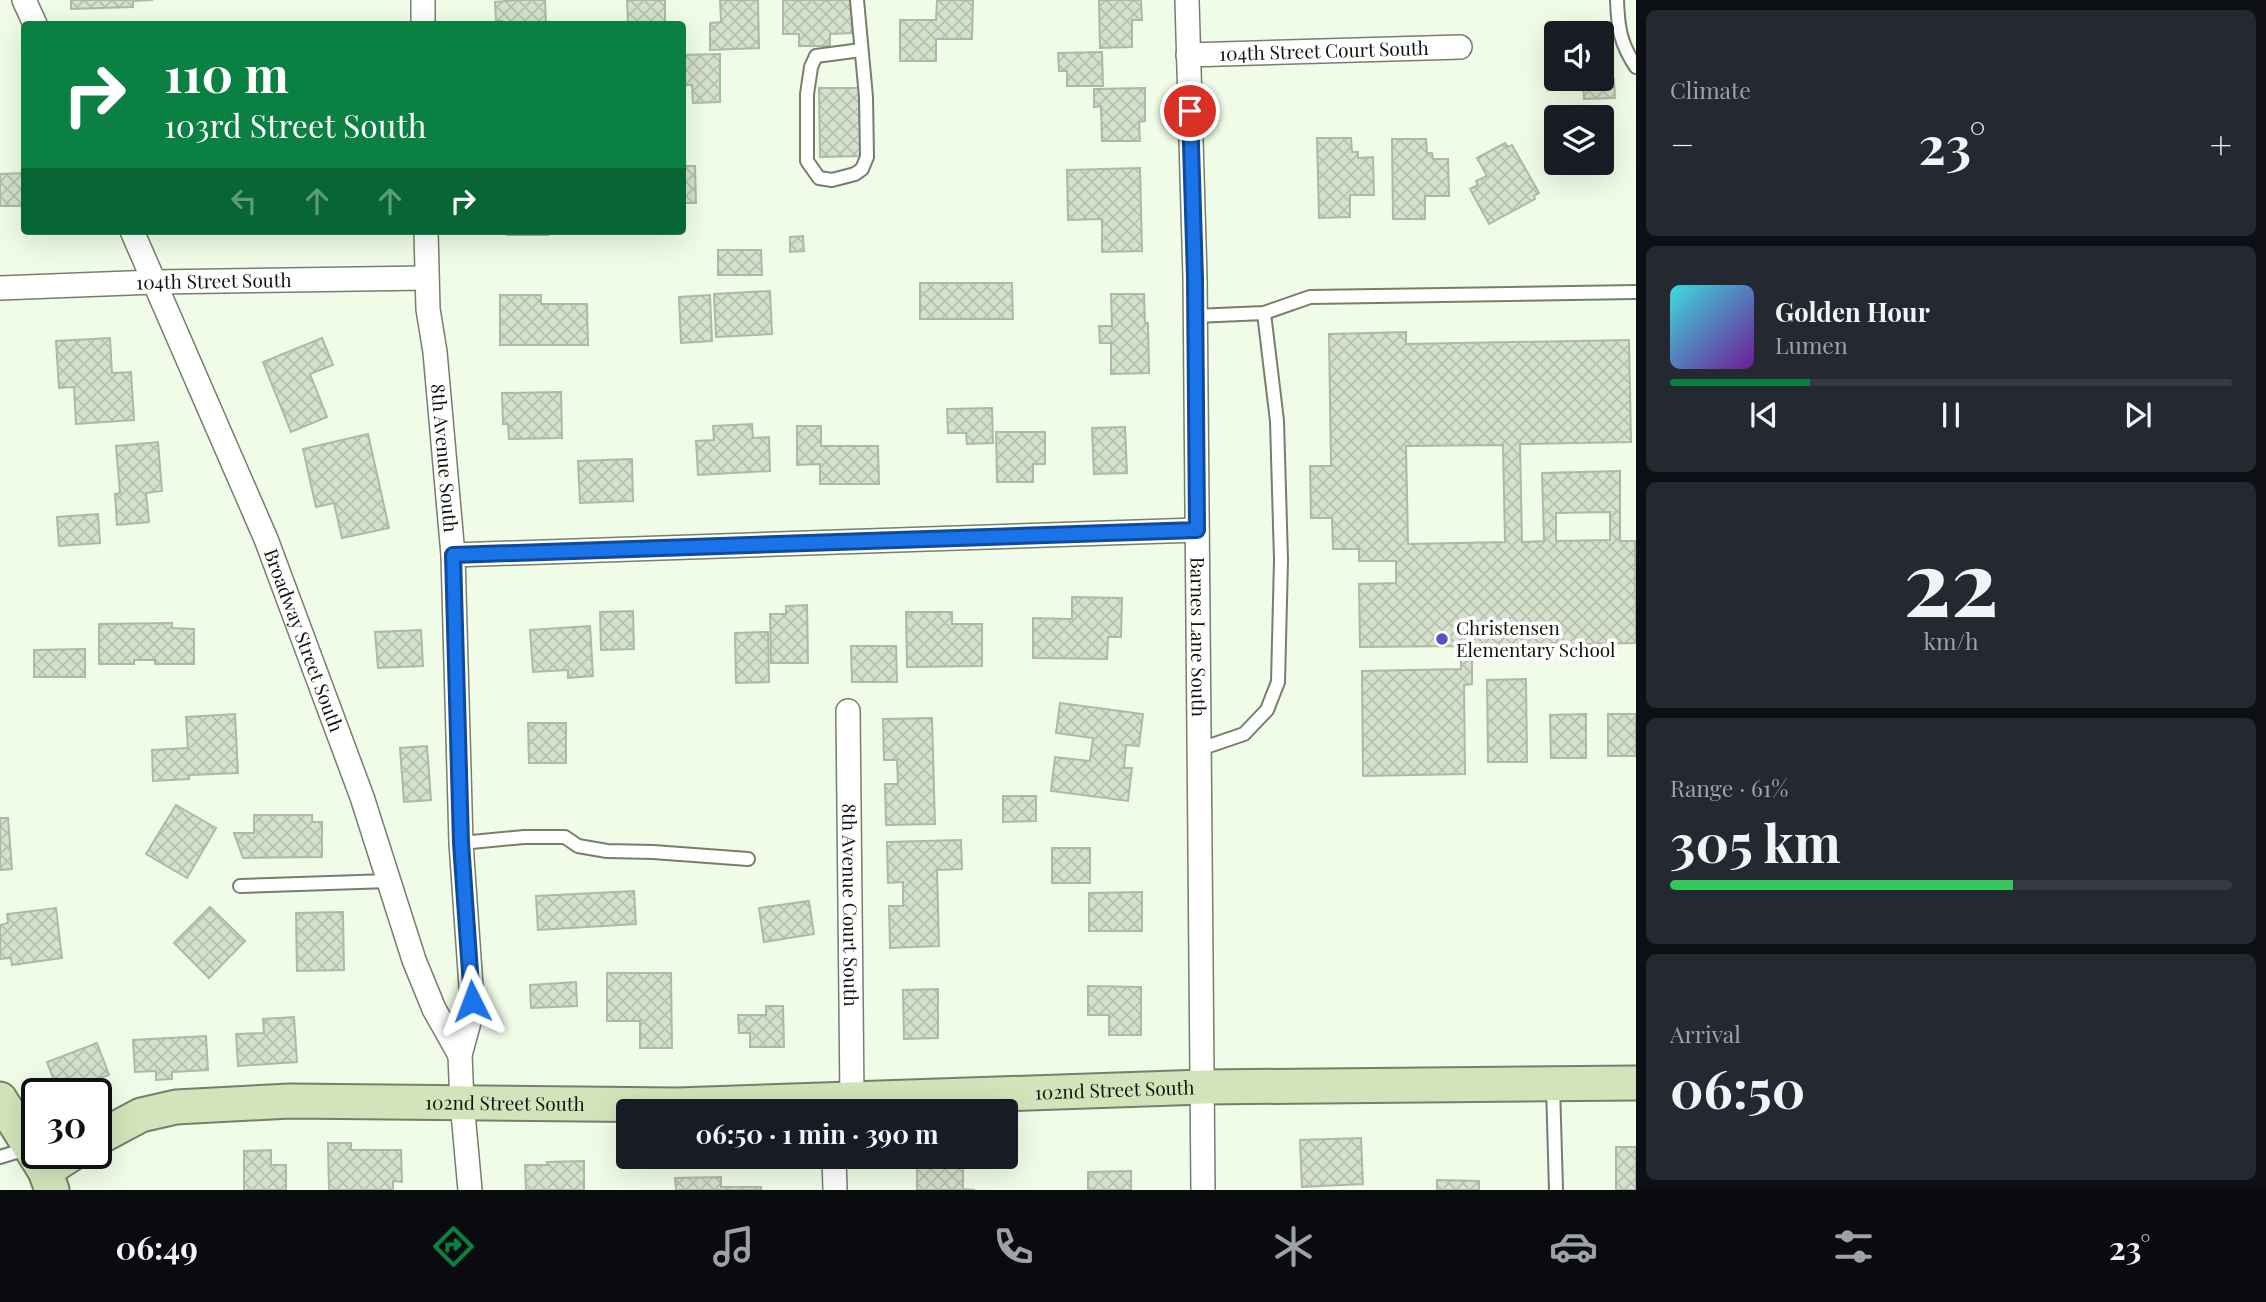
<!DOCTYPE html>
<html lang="en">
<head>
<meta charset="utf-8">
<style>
  :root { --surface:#171b24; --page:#242831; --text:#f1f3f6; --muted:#9ea1a6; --line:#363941; --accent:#0b8043 }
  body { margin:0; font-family:"Playfair Display",serif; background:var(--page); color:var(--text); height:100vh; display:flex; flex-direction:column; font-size:26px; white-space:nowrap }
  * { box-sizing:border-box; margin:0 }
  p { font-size:23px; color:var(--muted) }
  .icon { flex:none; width:38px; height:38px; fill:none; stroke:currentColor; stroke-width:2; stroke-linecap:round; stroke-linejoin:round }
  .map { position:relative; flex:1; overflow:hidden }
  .side { display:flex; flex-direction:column; gap:10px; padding:10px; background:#0d0f14; width:630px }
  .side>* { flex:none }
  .hud { position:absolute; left:21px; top:21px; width:665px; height:214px; border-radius:7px; box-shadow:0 7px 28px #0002; background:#0b8043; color:#fff; overflow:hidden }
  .tools { position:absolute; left:1544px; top:21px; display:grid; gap:14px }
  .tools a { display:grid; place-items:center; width:70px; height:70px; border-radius:7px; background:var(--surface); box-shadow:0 7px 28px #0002; font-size:35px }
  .speed { position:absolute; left:21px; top:1078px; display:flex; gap:14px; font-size:35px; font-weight:700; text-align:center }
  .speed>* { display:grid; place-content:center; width:91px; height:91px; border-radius:50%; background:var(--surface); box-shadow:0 7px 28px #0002; line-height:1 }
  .speed .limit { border:4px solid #111; border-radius:10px; background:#fff; color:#111 }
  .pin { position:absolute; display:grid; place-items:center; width:60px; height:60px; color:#fff; margin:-30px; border:4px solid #fff; border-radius:50%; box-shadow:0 2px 7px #0007 }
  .me { position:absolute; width:77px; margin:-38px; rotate:357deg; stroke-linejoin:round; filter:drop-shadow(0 0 5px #0008) }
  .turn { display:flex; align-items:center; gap:24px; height:147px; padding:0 28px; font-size:32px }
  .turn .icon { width:91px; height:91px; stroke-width:2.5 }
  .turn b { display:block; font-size:49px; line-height:60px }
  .lanes { display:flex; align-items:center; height:66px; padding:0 28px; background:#0003; justify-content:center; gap:35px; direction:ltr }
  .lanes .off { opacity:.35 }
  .big { font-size:52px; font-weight:700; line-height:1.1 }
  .side .tile { flex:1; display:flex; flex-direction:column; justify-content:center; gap:10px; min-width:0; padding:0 24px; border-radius:10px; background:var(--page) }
  .side .dial { align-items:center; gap:0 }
  .dial b { font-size:91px; line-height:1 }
  .song { display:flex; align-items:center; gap:21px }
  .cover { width:84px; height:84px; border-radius:10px; background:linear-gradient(135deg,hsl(180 70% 55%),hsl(280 70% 35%)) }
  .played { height:7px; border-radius:4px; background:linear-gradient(90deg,var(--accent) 25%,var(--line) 25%) }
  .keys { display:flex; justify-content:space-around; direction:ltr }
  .heat { display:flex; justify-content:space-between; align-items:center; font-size:38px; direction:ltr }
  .charge { height:10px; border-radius:5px; background:linear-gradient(90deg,#34c759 61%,var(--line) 0) }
  .trip { position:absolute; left:616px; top:1099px; width:402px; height:70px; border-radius:7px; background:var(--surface); box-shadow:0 7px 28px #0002; font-weight:700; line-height:70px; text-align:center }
  .dock { display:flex; height:112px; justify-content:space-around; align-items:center; background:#090b0e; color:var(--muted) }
  .dock .icon { width:49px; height:49px }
  .dock .on { color:var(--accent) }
  .dock b { font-size:32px; color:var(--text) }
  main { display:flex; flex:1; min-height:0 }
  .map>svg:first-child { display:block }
  .building { fill:url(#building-cross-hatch); stroke:#aeb9a5; stroke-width:2; fill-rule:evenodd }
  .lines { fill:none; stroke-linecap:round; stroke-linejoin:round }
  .lane-casing { stroke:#747f6c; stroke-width:16 }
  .street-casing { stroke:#747f6c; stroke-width:26 }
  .secondary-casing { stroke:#747f6c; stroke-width:37 }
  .lane { stroke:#fff; stroke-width:12 }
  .street { stroke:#fff; stroke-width:23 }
  .secondary { stroke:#d2e5ba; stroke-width:33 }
  .route-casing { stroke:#114b97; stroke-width:18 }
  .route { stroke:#1a73e8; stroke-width:12 }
  .poi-dot { fill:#5a51c9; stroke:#fff; stroke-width:2.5 }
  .labels { text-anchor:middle; stroke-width:7; stroke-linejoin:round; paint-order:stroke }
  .street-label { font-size:19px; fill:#10140d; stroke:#fff }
  .poi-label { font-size:19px; fill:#10140d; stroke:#fff; text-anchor:start }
</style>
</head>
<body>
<main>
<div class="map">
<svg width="1636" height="1190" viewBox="0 0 1636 1190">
  <defs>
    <pattern id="building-cross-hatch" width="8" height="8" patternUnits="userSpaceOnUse" patternTransform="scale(1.75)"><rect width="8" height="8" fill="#d5e1cc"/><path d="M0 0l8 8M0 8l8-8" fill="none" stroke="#b6c0ae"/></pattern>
  </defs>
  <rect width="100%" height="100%" fill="#f0fce7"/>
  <path class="building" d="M71,0H153L133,1V7L71,9Z
    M518,0H545L546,24H502V21H496L495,2Z
    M627,0H665V24H628Z
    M720,0H758L759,48L710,50V23L721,22Z
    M783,0H851L852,33L830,34V46H799V34H783Z
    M937,0H973L972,39H936V61H900V20H936Z
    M1099,0H1141L1142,20H1132V47L1100,48Z
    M1102,52L1103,86H1067V71H1059L1058,53Z
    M720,54V102L693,103L692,85H682V55Z
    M1614,79L1615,98L1584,99L1583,80Z
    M819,88H865V156L820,157Z
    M1145,88V121L1139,122L1140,141H1102L1101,106L1094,107V89Z
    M1317,138H1351L1352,152H1358V158L1373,157L1374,195H1350V217L1319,218Z
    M1392,139H1426L1427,153H1432L1433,159H1448L1449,196H1425V219H1393Z
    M1505,143L1508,147L1512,145L1539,193L1534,196L1535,199L1489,224L1470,189L1478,185L1476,181L1487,176L1477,158Z
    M682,166H695L696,203H682Z
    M1140,168L1142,251L1102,252V219L1068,220L1067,170Z
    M24,173V206H0V174Z
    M507,231H548V235H507Z
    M803,236L804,251L790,252V237Z
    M718,250H761L762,275H718Z
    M920,283H1012L1013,319H920Z
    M770,291L772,334L716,337L714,294Z
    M1111,294H1144L1145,323H1148L1149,373L1111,374V343H1100L1099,326H1112Z
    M500,295H541V304H587L588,345H500Z
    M710,295L712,341L681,343L679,297Z
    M1406,332V344L1629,340L1631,442L1520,444L1522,542L1544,541L1542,473L1620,471V541H1635L1636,643L1472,646V684L1464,685L1465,774L1363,776L1362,671L1461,669V646L1360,647L1359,584L1396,583V561H1359V549H1333L1332,518H1311L1310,466H1331L1329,334ZM1503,445L1505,542L1408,544L1406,446ZM1610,512V540L1556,541V513Z
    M110,338L112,373L131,372L134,420L76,424L74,387L59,388L56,341Z
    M322,338L333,365L310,374L327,417L291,432L263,362Z
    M561,392L562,438L509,439L508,424H503L502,393Z
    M992,408L993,443L967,444L966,433H948L947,409Z
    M752,424L753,438L769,437L770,471L698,475L696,441L714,440L713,426Z
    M797,426H821V446H878L879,484H820V464L797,465Z
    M1125,427L1127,473L1094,474L1092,428Z
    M996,432H1045V464H1033V482H997Z
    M368,434L389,528L342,538L334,503L316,507L303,449Z
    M158,442L162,491L146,493L149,522L117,525L115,494L120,493L116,446Z
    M632,459L633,501L580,503L578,461Z
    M98,514L100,543L59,546L57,517Z
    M1072,597L1122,598L1121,637H1108L1107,659L1033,658V618L1072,619Z
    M807,605L808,663H771L770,614H786V606Z
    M633,611L634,649L601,650L600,612Z
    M906,612H952V624H982V666L907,667Z
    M172,623V628L194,629V664H155V660H134V664H99V624Z
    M590,626L593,676L568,678V670L533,672L530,630Z
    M421,630L423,666L378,668L375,632Z
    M768,632L769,682L736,683L735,633Z
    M851,646H896L897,682H852Z
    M85,649V677H34V650Z
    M1526,679L1527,762H1488L1487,680Z
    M1060,703L1143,714L1139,746L1126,745L1124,768H1132L1128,801L1051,791L1055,757L1090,761L1093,738L1056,733Z
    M235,714L238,773L189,775V779L153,781L152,750L188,748L186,717Z
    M1586,714V758H1551L1550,715Z
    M1608,714H1636V756H1608Z
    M932,718L935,824L886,825L885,784H898L897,760H884L883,719Z
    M528,723H566V763H529Z
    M427,746L431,800L404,802L400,748Z
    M1003,796H1036V821L1003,822Z
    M176,805L216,828L187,878L146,854Z
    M254,815H312V822H322V857L243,858L234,833H254Z
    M0,818H8L12,869L0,870Z
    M961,840L962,869L937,870L939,946L890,948L889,906H903V882L888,883L887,842Z
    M1052,848H1090V883H1052Z
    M634,891L636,924L538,930L536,896Z
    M1142,892V931H1089V893Z
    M809,901L814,934L764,942L759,908Z
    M210,907L245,941L209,978L174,943Z
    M56,908L62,958L12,965L11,958L0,959V925L8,923L7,914Z
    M343,912L344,970L297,971L296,913Z
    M607,973H671L672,1048H640V1021H607Z
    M576,982L577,1006L531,1008L530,985Z
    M1088,986L1141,987V1035H1109V1015H1088Z
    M938,989V1038L904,1039L903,990Z
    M766,1006H783L784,1047H750V1033H739L738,1015H766Z
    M294,1017L297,1062L238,1066L236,1034L264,1033L263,1019Z
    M206,1036L208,1070L172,1072V1079L156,1080V1071L135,1072L133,1040Z
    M97,1043L109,1075L71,1088L67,1078L55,1083L47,1062Z
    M1361,1138L1363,1184L1302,1187L1300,1140Z
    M328,1143H351V1150H401L402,1182L393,1181V1190H329Z
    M1616,1147H1636V1190H1616Z
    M271,1150V1165H286V1190H244V1151Z
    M584,1161V1190H526L525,1165H548L547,1162Z
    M917,1165H963V1189L975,1190H917Z
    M1131,1171V1190H1088V1172Z
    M721,1177V1187H761V1190H676L675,1178Z
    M1437,1180L1479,1181V1190H1437Z"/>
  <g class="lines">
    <g class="lane-casing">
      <path id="lane" d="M857,0L866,97L867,157L862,169L855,174L832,180L819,178L807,161V94L811,67L816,56L861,50
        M1617,0C1618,28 1620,43 1636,67
        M1264,313L1310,297L1636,292
        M1195,316L1264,313L1277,421L1281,560L1278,682L1267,710L1244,734L1200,749
        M461,843L524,837H565L578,846L607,851L653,852L748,859
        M240,886L389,881
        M1553,1086L1556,1190
        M0,1157L29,1148"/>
    </g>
    <g class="street-casing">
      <g id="street">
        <path d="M24,0L35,24"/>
        <path d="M423,0V24"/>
        <path id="s1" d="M1187,0L1195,278L1203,1190"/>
        <path id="s2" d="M1188,55L1460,47"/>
        <path id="s3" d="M132,231L266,539L362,797L414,960L434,1009L460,1055"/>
        <path id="s4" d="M426,231L428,309L435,352L453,555L461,843L472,1001L469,1022L460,1055L462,1102L470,1190"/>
        <path id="s5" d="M0,288L155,282L427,278"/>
        <path d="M453,555L1197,530"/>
        <path id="s6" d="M848,711L852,1099"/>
        <path d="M834,1157L835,1190"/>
      </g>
    </g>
    <g class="secondary-casing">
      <g id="secondary">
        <path d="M0,1099L45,1171L52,1190"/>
        <path id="s7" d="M96,1139L141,1115L176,1107L290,1101L677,1105L1203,1087L1636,1083"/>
        <path d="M45,1171L73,1153"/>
      </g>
    </g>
    <use href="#lane" class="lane"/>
    <use href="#street" class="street"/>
    <use href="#secondary" class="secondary"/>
  </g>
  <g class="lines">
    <g class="route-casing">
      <path id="route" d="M472,1001L461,843L453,555L1197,530L1195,278L1190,111"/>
    </g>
    <use href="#route" class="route"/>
  </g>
  <circle class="poi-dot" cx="1442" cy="639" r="7"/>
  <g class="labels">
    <g class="street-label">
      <text dy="7" stroke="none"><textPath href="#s2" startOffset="136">104th Street Court South</textPath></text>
      <text dy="7" stroke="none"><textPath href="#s5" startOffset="214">104th Street South</textPath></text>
      <text dy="7" stroke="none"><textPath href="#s4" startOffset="228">8th Avenue South</textPath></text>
      <text dy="7" stroke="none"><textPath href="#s1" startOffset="637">Barnes Lane South</textPath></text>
      <text dy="7" stroke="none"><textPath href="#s3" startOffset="444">Broadway Street South</textPath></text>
      <text dy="7" stroke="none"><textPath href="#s6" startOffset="194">8th Avenue Court South</textPath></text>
      <text dy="7" stroke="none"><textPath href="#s7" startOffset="1026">102nd Street South</textPath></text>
      <text dy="7" stroke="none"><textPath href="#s7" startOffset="416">102nd Street South</textPath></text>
    </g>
    <g class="poi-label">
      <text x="1456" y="635">Christensen<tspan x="1456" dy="22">Elementary School</tspan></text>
    </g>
  </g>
</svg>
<div class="tools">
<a><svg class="icon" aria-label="sound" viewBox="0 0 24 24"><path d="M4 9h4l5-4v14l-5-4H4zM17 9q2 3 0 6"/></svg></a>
<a><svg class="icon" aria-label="layers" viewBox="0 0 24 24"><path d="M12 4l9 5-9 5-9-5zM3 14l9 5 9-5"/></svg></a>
</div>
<div class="speed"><div class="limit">30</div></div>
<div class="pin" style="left:1190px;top:111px;background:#d93025"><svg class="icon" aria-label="arrive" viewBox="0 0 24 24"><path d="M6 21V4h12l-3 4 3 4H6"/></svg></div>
<svg class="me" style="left:472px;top:1001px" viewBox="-20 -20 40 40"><path d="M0-17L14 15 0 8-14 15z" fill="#1a73e8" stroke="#fff" stroke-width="4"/></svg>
<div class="trip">06:50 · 1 min · 390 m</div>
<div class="hud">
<div class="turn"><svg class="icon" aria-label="right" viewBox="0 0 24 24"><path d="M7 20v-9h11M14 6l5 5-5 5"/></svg><div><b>110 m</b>103rd Street South</div></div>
<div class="lanes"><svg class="icon off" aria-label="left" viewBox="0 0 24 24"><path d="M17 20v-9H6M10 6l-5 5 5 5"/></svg><svg class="icon off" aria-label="ahead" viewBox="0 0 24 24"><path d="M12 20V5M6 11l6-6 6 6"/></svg><svg class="icon off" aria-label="ahead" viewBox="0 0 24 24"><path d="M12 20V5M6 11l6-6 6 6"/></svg><svg class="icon" aria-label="right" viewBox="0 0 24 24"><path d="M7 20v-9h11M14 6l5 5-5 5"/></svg></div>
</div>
</div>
<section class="side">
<div class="tile"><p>Climate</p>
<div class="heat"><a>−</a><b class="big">23°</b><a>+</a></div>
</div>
<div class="tile">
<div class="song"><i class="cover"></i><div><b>Golden Hour</b><p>Lumen</p></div></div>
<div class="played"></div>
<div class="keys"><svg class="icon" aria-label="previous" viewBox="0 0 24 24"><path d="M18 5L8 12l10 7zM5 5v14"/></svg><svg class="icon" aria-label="pause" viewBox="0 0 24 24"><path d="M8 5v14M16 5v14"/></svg><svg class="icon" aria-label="next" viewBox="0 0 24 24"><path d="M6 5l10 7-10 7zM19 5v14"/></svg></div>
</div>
<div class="tile dial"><b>22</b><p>km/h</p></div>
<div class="tile"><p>Range · 61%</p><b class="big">305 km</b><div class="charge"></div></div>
<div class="tile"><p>Arrival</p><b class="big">06:50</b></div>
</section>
</main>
<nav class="dock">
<b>06:49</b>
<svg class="icon on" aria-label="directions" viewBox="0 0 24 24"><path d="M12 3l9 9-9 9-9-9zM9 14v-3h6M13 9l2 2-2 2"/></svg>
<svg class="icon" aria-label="music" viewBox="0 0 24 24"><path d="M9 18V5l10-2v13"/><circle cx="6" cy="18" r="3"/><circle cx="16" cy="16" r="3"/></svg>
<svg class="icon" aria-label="phone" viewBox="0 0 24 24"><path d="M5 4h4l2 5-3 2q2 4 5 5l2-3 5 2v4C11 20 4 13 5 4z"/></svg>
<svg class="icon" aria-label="climate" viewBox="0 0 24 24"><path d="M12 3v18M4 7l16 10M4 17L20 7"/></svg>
<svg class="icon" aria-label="car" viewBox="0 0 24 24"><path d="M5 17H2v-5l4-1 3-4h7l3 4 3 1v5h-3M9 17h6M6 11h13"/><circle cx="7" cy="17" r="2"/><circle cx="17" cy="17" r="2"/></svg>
<svg class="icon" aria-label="filters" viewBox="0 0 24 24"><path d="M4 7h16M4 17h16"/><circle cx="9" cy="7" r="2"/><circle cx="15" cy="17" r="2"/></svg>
<b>23°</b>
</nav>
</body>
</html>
